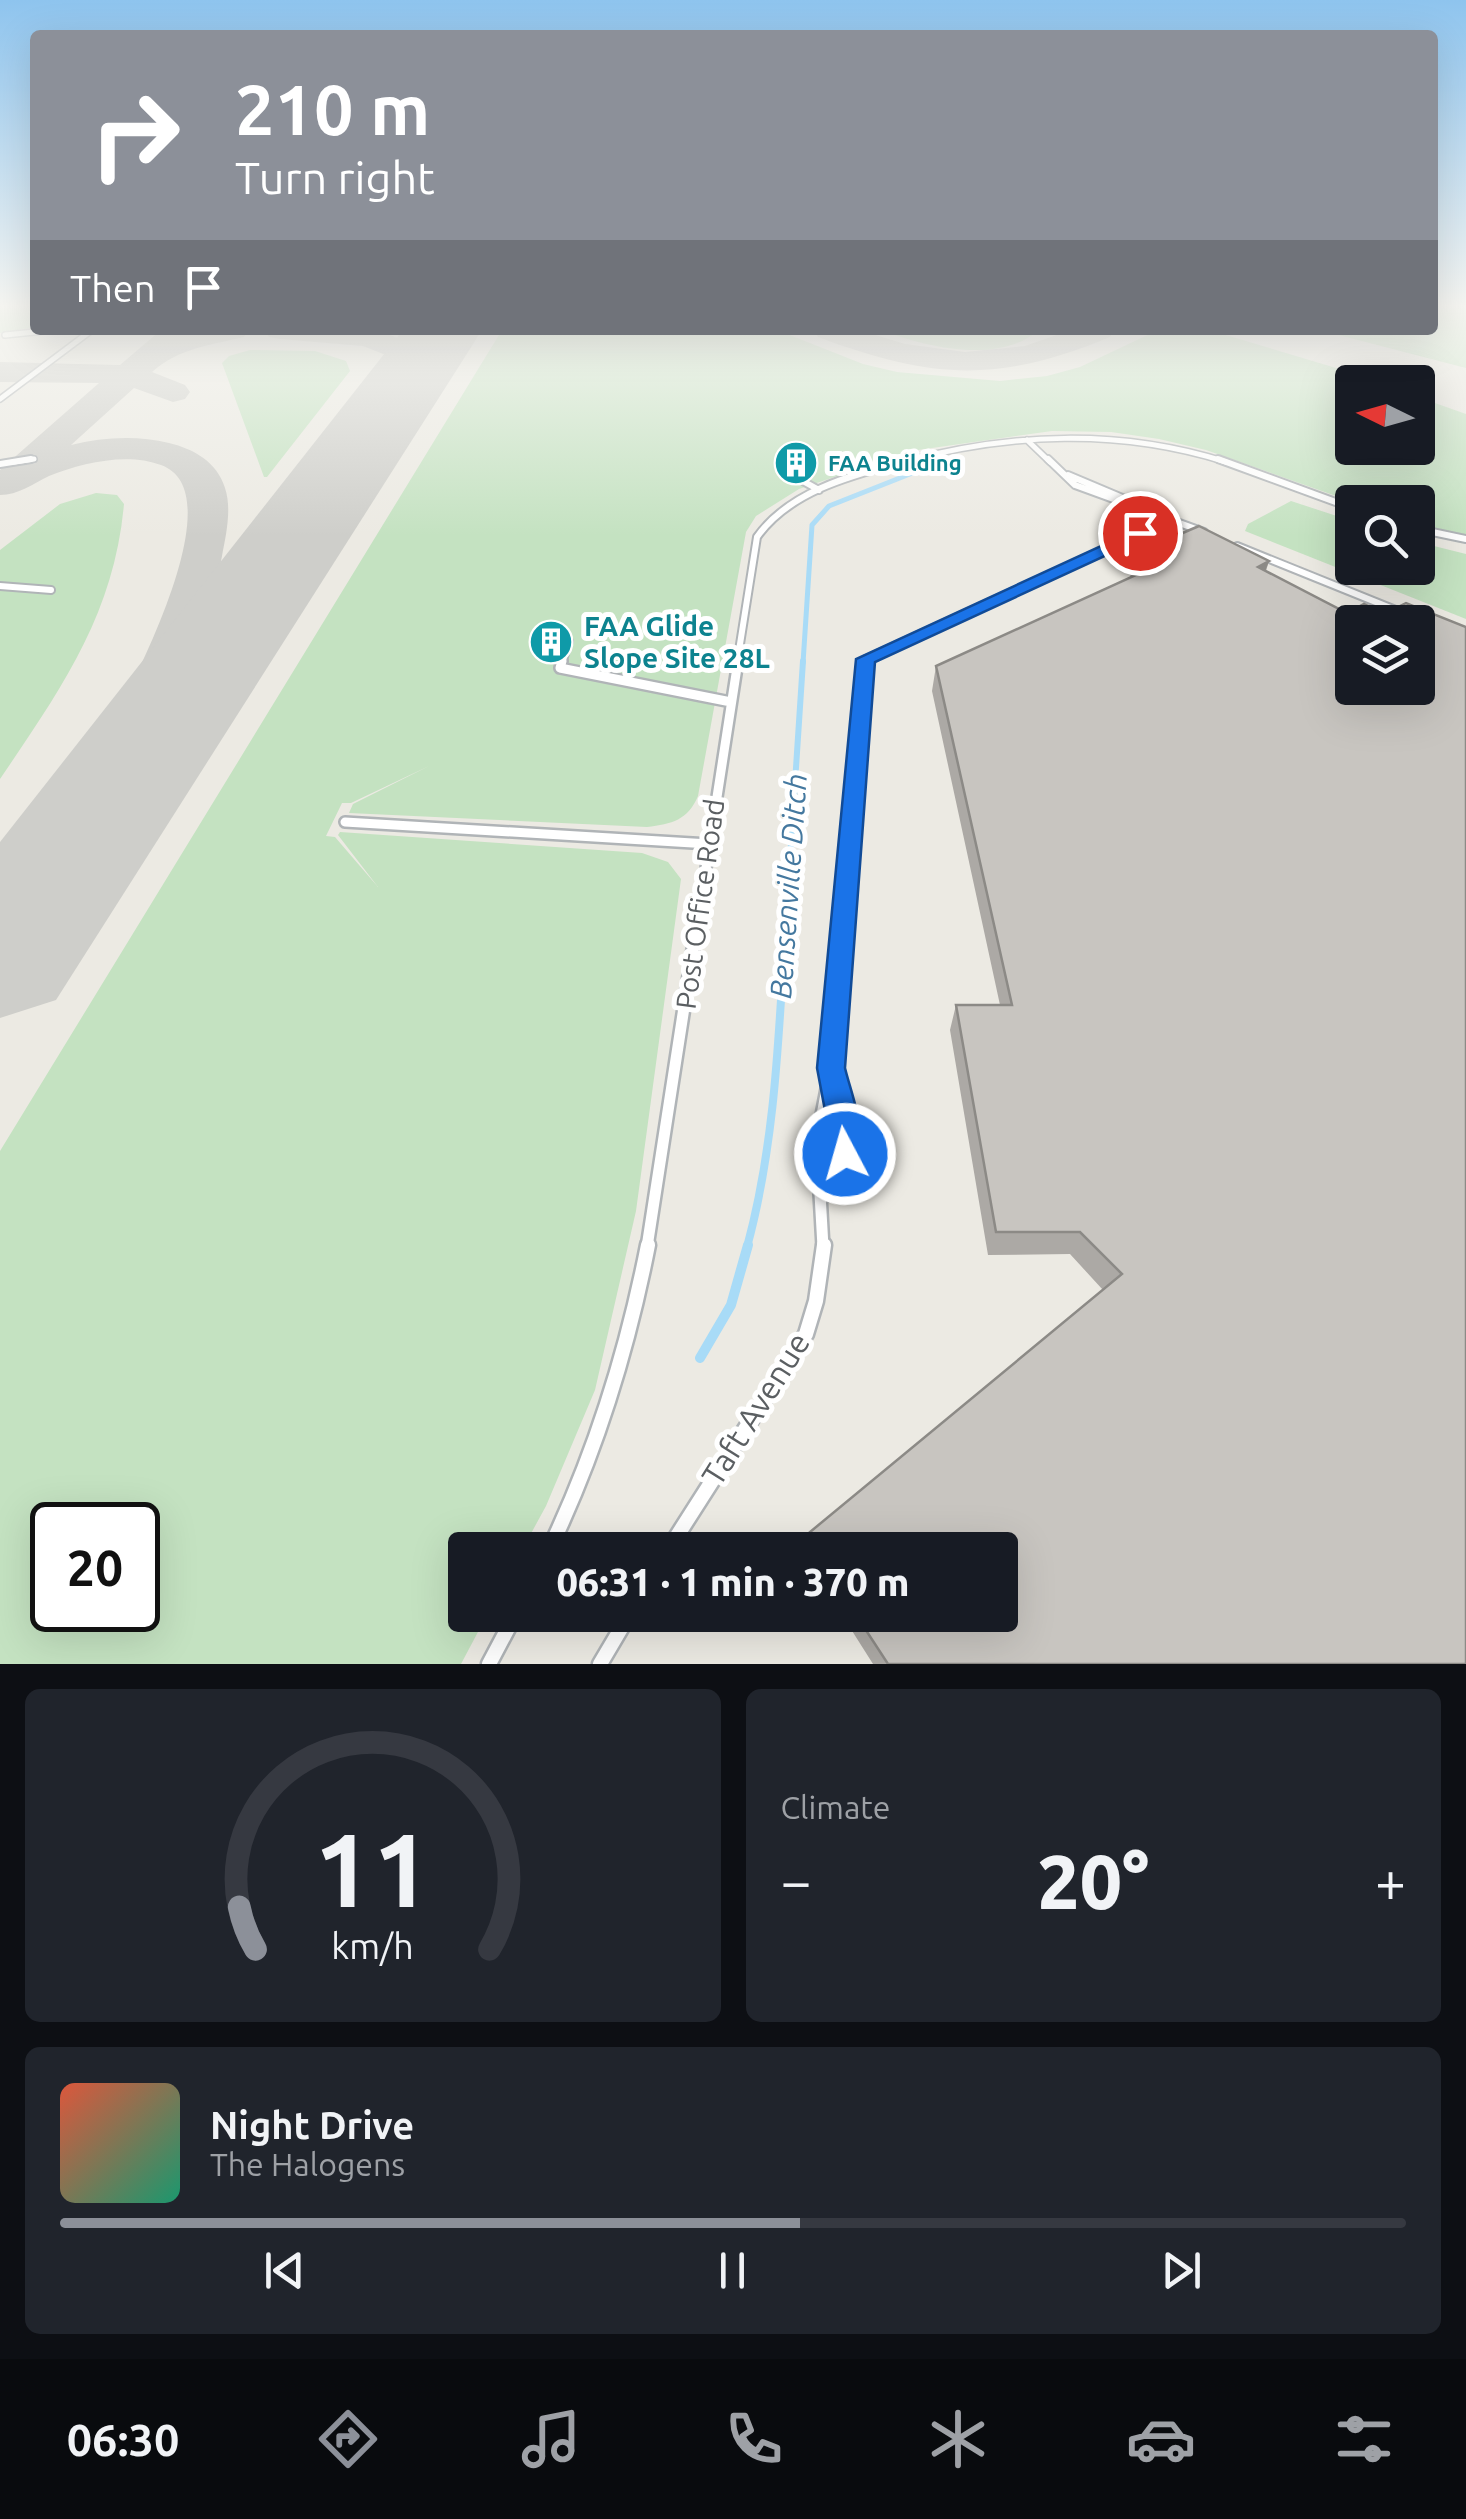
<!DOCTYPE html>
<html lang="en">
<head>
<meta charset="utf-8">
<style>
  :root { --surface:#171b24; --page:#20242c; --text:#f1f3f6; --muted:#9ea1a6; --line:#363941; --accent:#8c9099 }
  body { margin:0; font-family:Ubuntu,sans-serif; background:var(--page); color:var(--text); height:100vh; display:flex; flex-direction:column; font-size:38px; white-space:nowrap }
  * { box-sizing:border-box; margin:0 }
  p { font-size:32px; color:var(--muted) }
  .icon { flex:none; width:55px; height:55px; fill:none; stroke:currentColor; stroke-width:2; stroke-linecap:round; stroke-linejoin:round }
  .map { position:relative; height:1664px; overflow:hidden }
  .side { display:flex; flex-direction:column; gap:25px; padding:25px; background:#0d0f14; flex:1 }
  .side>* { flex:none }
  .top-card { position:absolute; left:30px; top:30px; width:1408px; height:305px; border-radius:10px; box-shadow:0 10px 40px #0002; background:#8c9099; color:#fff; overflow:hidden }
  .needle { width:65px; rotate:275deg }
  .fabs { position:absolute; left:1335px; top:365px; display:grid; gap:20px }
  .fabs a { display:grid; place-items:center; width:100px; height:100px; border-radius:10px; background:var(--surface); box-shadow:0 10px 40px #0002; font-size:50px }
  .speed { position:absolute; left:30px; top:1502px; display:flex; gap:20px; font-size:50px; font-weight:700; text-align:center }
  .speed>* { display:grid; place-content:center; width:130px; height:130px; border-radius:50%; background:var(--surface); box-shadow:0 10px 40px #0002; line-height:1 }
  .speed .limit { border:5px solid #111; border-radius:15px; background:#fff; color:#111 }
  .pin { position:absolute; display:grid; place-items:center; width:85px; height:85px; color:#fff; margin:-42px; border:5px solid #fff; border-radius:50%; box-shadow:0 2px 10px #0007 }
  .me { position:absolute; width:110px; margin:-55px; rotate:354deg; stroke-linejoin:round; filter:drop-shadow(0 0 8px #0008) }
  .turn { display:flex; align-items:center; gap:35px; height:210px; padding:0 40px; font-size:45px }
  .turn .icon { width:130px; height:130px; stroke-width:2.5 }
  .turn b { display:block; font-size:70px; line-height:85px }
  .then { display:flex; align-items:center; height:95px; padding:0 40px; background:#0003; gap:20px; font-size:38px }
  .big { font-size:75px; font-weight:800; line-height:1.1 }
  .side .tile { flex:1; display:flex; flex-direction:column; justify-content:center; gap:15px; min-width:0; padding:0 35px; border-radius:15px; background:var(--page) }
  .side .dial { align-items:center; gap:0 }
  .dial svg { height:260px; overflow:visible; fill:none; stroke:var(--line); stroke-width:7; stroke-linecap:round; text-anchor:middle }
  .dial text { fill:var(--text); stroke:none }
  .song { display:flex; align-items:center; gap:30px }
  .cover { width:120px; height:120px; border-radius:15px; background:linear-gradient(135deg,hsl(10 70% 55%),hsl(160 70% 35%)) }
  .played { height:10px; border-radius:5px; background:linear-gradient(90deg,var(--accent) 55%,var(--line) 55%) }
  .keys { display:flex; justify-content:space-around; direction:ltr }
  .heat { display:flex; justify-content:space-between; align-items:center; font-size:55px; direction:ltr }
  .side .tiles { flex:1; display:grid; gap:25px; grid-template-columns:1fr 1fr }
  .tile:last-child { grid-column:span 2 }
  .trip { position:absolute; left:448px; top:1532px; width:570px; height:100px; border-radius:10px; background:var(--surface); box-shadow:0 10px 40px #0002; font-weight:800; line-height:100px; text-align:center }
  .menu { display:flex; height:160px; justify-content:space-around; align-items:center; background:#090b0e; color:var(--muted) }
  .menu .icon { width:70px; height:70px }
  .menu .on { color:var(--accent) }
  .menu b { font-size:45px; color:var(--text) }
  .map>svg:first-child { display:block }
  .green { fill:#c4e2c1; fill-rule:evenodd }
  .lines { fill:none; stroke-linecap:round; stroke-linejoin:round }
  .stream-far3 { stroke:#a8dbf7; stroke-width:5 }
  .stream-far2 { stroke:#a8dbf7; stroke-width:6 }
  .stream-far1 { stroke:#a8dbf7; stroke-width:8 }
  .stream { stroke:#a8dbf7; stroke-width:10 }
  .taxiway { fill:#cececa; fill-rule:evenodd }
  .runway { fill:#cececa; fill-rule:evenodd }
  .service-far4-casing { stroke:#b0b4b7; stroke-width:8 }
  .service-far3-casing { stroke:#b0b4b7; stroke-width:10 }
  .service-far2-casing { stroke:#b0b4b7; stroke-width:14 }
  .service-far1-casing { stroke:#b0b4b7; stroke-width:16 }
  .service-casing { stroke:#b0b4b7; stroke-width:19 }
  .service-far4 { stroke:#fff; stroke-width:5 }
  .service-far3 { stroke:#fff; stroke-width:6 }
  .service-far2 { stroke:#fff; stroke-width:9 }
  .service-far1 { stroke:#fff; stroke-width:11 }
  .service { stroke:#fff; stroke-width:14 }
  .wall { fill:#aca9a5 }
  .shaded-wall { fill:#8c8a86 }
  .building { fill:#c8c5c0; stroke:#8c8a86; stroke-width:2.5; fill-rule:evenodd }
  .route { fill:#1a73e8; stroke:#114b97; stroke-width:2.5 }
  .labels { text-anchor:middle; stroke-width:10; stroke-linejoin:round; paint-order:stroke }
  .far-culture-label { font-size:22px; font-weight:bold; fill:#0d838f; stroke:#fff; text-anchor:start }
  .culture-label { font-size:28px; font-weight:bold; fill:#0d838f; stroke:#fff; text-anchor:start }
  .street-label { font-size:28px; fill:#5b5f62; stroke:#fff }
  .water-label { font-size:30px; font-style:italic; fill:#44789f; stroke:#fff }
  .near-street-label { font-size:32px; fill:#5b5f62; stroke:#fff }
</style>
</head>
<body>
<div class="map">
<svg width="1466" height="1664" viewBox="0 0 1466 1664">
  <rect width="100%" height="100%" fill="#eceae3"/>
  <path class="green" d="M0,303H35V327L0,333Z
    M1433,303H1466V368L1319,330H1432Z
    M502,330H777L863,364L897,372L1000,381L1047,376L1080,367L1158,330H1209L1383,382H1352V448H1418V397L1466,414V535L1418,524V502H1353L1206,450L1159,439L1111,432L1052,431L911,451L799,489L756,516L746,532L698,796C688,820 672,824 647,827L349,813L353,804L429,766L351,803H342L326,836L335,837L378,887L338,835L340,832L642,853L668,862L681,879L636,1211L595,1390L546,1506L522,1550H465V1615H487L461,1664H0V1151ZM52,1525H138V1610H52Z
    M881,330H1039C999,365 925,347 881,330Z
    M250,350L315,351L346,361L350,371L267,477H264L222,363L229,356Z
    M96,493L117,495L124,504C114,615 61,689 0,779V550L60,504Z
    M1291,501L1352,521V568H1418V542L1466,554V619L1245,531L1248,524Z"/>
  <g class="lines">
    <path class="stream-far3" d="M803,663L812,525L829,506L920,470"/>
    <path class="stream-far2" d="M786,920L803,661"/>
    <path class="stream-far1" d="M747,1247C776,1141 779,1028 786,917"/>
    <path class="stream" d="M700,1358L731,1305L748,1245"/>
    <path class="taxiway" d="M161,330H249L244,337C211,345 179,348 152,372L185,385L190,392L185,399L173,402L134,388L71,445C103,437 137,435 169,443C194,449 217,462 225,488C232,509 226,535 222,556C199,681 132,793 70,903L49,909L28,903L19,887C50,832 261,501 161,465C127,452 81,463 49,476C33,484 18,495 0,495V470L99,383L0,382V362L120,365Z
      M264,330H376L423,347L433,369L428,376H404L396,359L363,346L280,339L269,337Z
      M813,330H859L905,344L965,352L1025,346L1071,330H1115L1110,337C997,384 931,379 818,337Z"/>
    <path class="runway" d="M403,330H482L56,1000L0,1018V842Z"/>
    <g class="service-far4-casing">
      <path id="service-far4" d="M5,335L54,330
        M0,399L92,330
        M1027,440L1050,462
        M14,462L34,459
        M902,462C1011,433 1118,428 1226,462"/>
    </g>
    <g class="service-far3-casing">
      <path id="service-far3" d="M1048,459L1075,485L1204,532
        M1218,459L1352,508
        M0,464L31,459
        M800,471L801,480L819,490
        M1068,475L1132,502
        M1418,529L1466,539
        M1237,546L1403,613
        M0,586L51,590
        M562,663L569,641
        M737,663L757,537C791,489 857,474 912,459
        M866,663V659L1170,519"/>
    </g>
    <g class="service-far2-casing">
      <path id="service-far2" d="M562,661L560,668L731,702
        M345,822L709,844
        M698,920L738,661
        M844,920L866,661"/>
    </g>
    <g class="service-far1-casing">
      <path id="service-far1" d="M825,1196C848,1146 845,1125 832,1073
        M647,1247L698,917
        M823,1247L817,1141L831,1068L844,917"/>
    </g>
    <g class="service-casing">
      <path id="service" d="M549,1550C596,1452 627,1352 648,1245
        M668,1550L806,1334L816,1301L824,1245
        M489,1664L515,1615
        M600,1664L629,1615"/>
    </g>
    <use href="#service-far4" class="service-far4"/>
    <use href="#service-far3" class="service-far3"/>
    <use href="#service-far2" class="service-far2"/>
    <use href="#service-far1" class="service-far1"/>
    <use href="#service" class="service"/>
  </g>
  <path class="wall" d="M1136,553L1269,561L1266,571L1466,1664H873L842,1615H1000V1550H802L804,1537L1103,1290L1070,1254L988,1255L950,1030L956,1005H1000L932,691L936,666L1130,577Z"/>
  <path class="shaded-wall" d="M1269,561L1260,585L1258,567Z"/>
  <path class="building" d="M1199,526L1269,561L1258,567L1347,613L1364,604L1384,614L1406,603L1466,627V1664H888L856,1615H1000V1550H813L804,1537L1122,1274L1080,1232H996L956,1005H1012L936,666L1158,565L1136,553ZM1352,622H1418V688H1352Z"/>
  <linearGradient id="sky" x2="0" y2="1"><stop stop-color="#8ec4ee"/><stop offset="0.57" stop-color="#f6f6f2"/><stop offset="1" stop-color="#f6f6f2" stop-opacity="0"/></linearGradient>
  <rect width="1466" height="536" fill="url(#sky)"/>
  <path class="route" d="M1140,528L1146,530V537L875,662L845,1068C852,1097 869,1135 855,1164L845,1168L835,1164L817,1068L856,659Z"/>
  <defs>
    <g id="building-disc" transform="scale(2.25)"><circle r="9.5" fill="#0f9aa8" stroke="#fff"/><path d="M-4-6H4V6H1V3H-1V6H-4ZM-2.5-4.3h1.7v1.8h-1.7ZM.8-4.3h1.7v1.8H.8ZM-2.5-1h1.7V.8h-1.7ZM.8-1h1.7V.8H.8Z" fill="#fff"/></g>
  </defs>
  <g fill-rule="evenodd">
    <use href="#building-disc" x="796" y="463"/>
    <use href="#building-disc" x="551" y="642"/>
  </g>
  <g class="labels">
    <g class="far-culture-label">
      <text x="828" y="471">FAA Building</text>
    </g>
    <g class="culture-label">
      <text x="584" y="636">FAA Glide<tspan x="584" dy="32">Slope Site 28L</tspan></text>
    </g>
    <g class="street-label">
      <text transform="translate(700 904) rotate(-82)" y="10">Post Office Road</text>
    </g>
    <g class="water-label">
      <text transform="translate(789 886) rotate(-86)" y="10">Bensenville Ditch</text>
    </g>
    <g class="near-street-label">
      <text transform="translate(756 1409) rotate(-58)" y="11">Taft Avenue</text>
    </g>
  </g>
</svg>
<div class="fabs">
<a><svg class="needle" viewBox="-14 -14 28 28"><path d="M0-13l5 13h-10z" fill="#e53935"/><path d="M0 13l5-13h-10z" fill="#9ea1a6"/></svg></a>
<a><svg class="icon" aria-label="search" viewBox="0 0 24 24"><circle cx="10" cy="10" r="6"/><path d="M15 15l6 6"/></svg></a>
<a><svg class="icon" aria-label="layers" viewBox="0 0 24 24"><path d="M12 4l9 5-9 5-9-5zM3 14l9 5 9-5"/></svg></a>
</div>
<div class="speed"><div class="limit">20</div></div>
<div class="pin" style="left:1140px;top:533px;background:#d93025"><svg class="icon" aria-label="arrive" viewBox="0 0 24 24"><path d="M6 21V4h12l-3 4 3 4H6"/></svg></div>
<svg class="me" style="left:845px;top:1154px" viewBox="-20 -20 40 40"><circle r="17" fill="#1a73e8" stroke="#fff" stroke-width="3"/><path d="M0-11L8 9 0 5-8 9z" fill="#fff"/></svg>
<div class="trip">06:31 · 1 min · 370 m</div>
<div class="top-card">
<div class="turn"><svg class="icon" aria-label="right" viewBox="0 0 24 24"><path d="M7 20v-9h11M14 6l5 5-5 5"/></svg><div><b>210 m</b>Turn right</div></div>
<div class="then">Then<svg class="icon" aria-label="arrive" viewBox="0 0 24 24"><path d="M6 21V4h12l-3 4 3 4H6"/></svg></div>
</div>
</div>
<section class="side">
<div class="tiles">
<div class="tile dial"><svg viewBox="0 0 100 80">
<path d="M14 69A42 42 0 1 1 86 69"/>
<path d="M14 69A42 42 0 0 1 9 56" stroke="#8c9099"/>
<text x="50" y="56" font-size="32" font-weight="700">11</text>
<text x="50" y="72" font-size="11">km/h</text>
</svg></div>
<div class="tile"><p>Climate</p>
<div class="heat"><a>−</a><b class="big">20°</b><a>+</a></div>
</div>
<div class="tile">
<div class="song"><i class="cover"></i><div><b>Night Drive</b><p>The Halogens</p></div></div>
<div class="played"></div>
<div class="keys"><svg class="icon" aria-label="previous" viewBox="0 0 24 24"><path d="M18 5L8 12l10 7zM5 5v14"/></svg><svg class="icon" aria-label="pause" viewBox="0 0 24 24"><path d="M8 5v14M16 5v14"/></svg><svg class="icon" aria-label="next" viewBox="0 0 24 24"><path d="M6 5l10 7-10 7zM19 5v14"/></svg></div>
</div>
</div>
</section>
<nav class="menu">
<b>06:30</b>
<svg class="icon on" aria-label="directions" viewBox="0 0 24 24"><path d="M12 3l9 9-9 9-9-9zM9 14v-3h6M13 9l2 2-2 2"/></svg>
<svg class="icon" aria-label="music" viewBox="0 0 24 24"><path d="M9 18V5l10-2v13"/><circle cx="6" cy="18" r="3"/><circle cx="16" cy="16" r="3"/></svg>
<svg class="icon" aria-label="phone" viewBox="0 0 24 24"><path d="M5 4h4l2 5-3 2q2 4 5 5l2-3 5 2v4C11 20 4 13 5 4z"/></svg>
<svg class="icon" aria-label="climate" viewBox="0 0 24 24"><path d="M12 3v18M4 7l16 10M4 17L20 7"/></svg>
<svg class="icon" aria-label="car" viewBox="0 0 24 24"><path d="M5 17H2v-5l4-1 3-4h7l3 4 3 1v5h-3M9 17h6M6 11h13"/><circle cx="7" cy="17" r="2"/><circle cx="17" cy="17" r="2"/></svg>
<svg class="icon" aria-label="filters" viewBox="0 0 24 24"><path d="M4 7h16M4 17h16"/><circle cx="9" cy="7" r="2"/><circle cx="15" cy="17" r="2"/></svg>
</nav>
</body>
</html>
